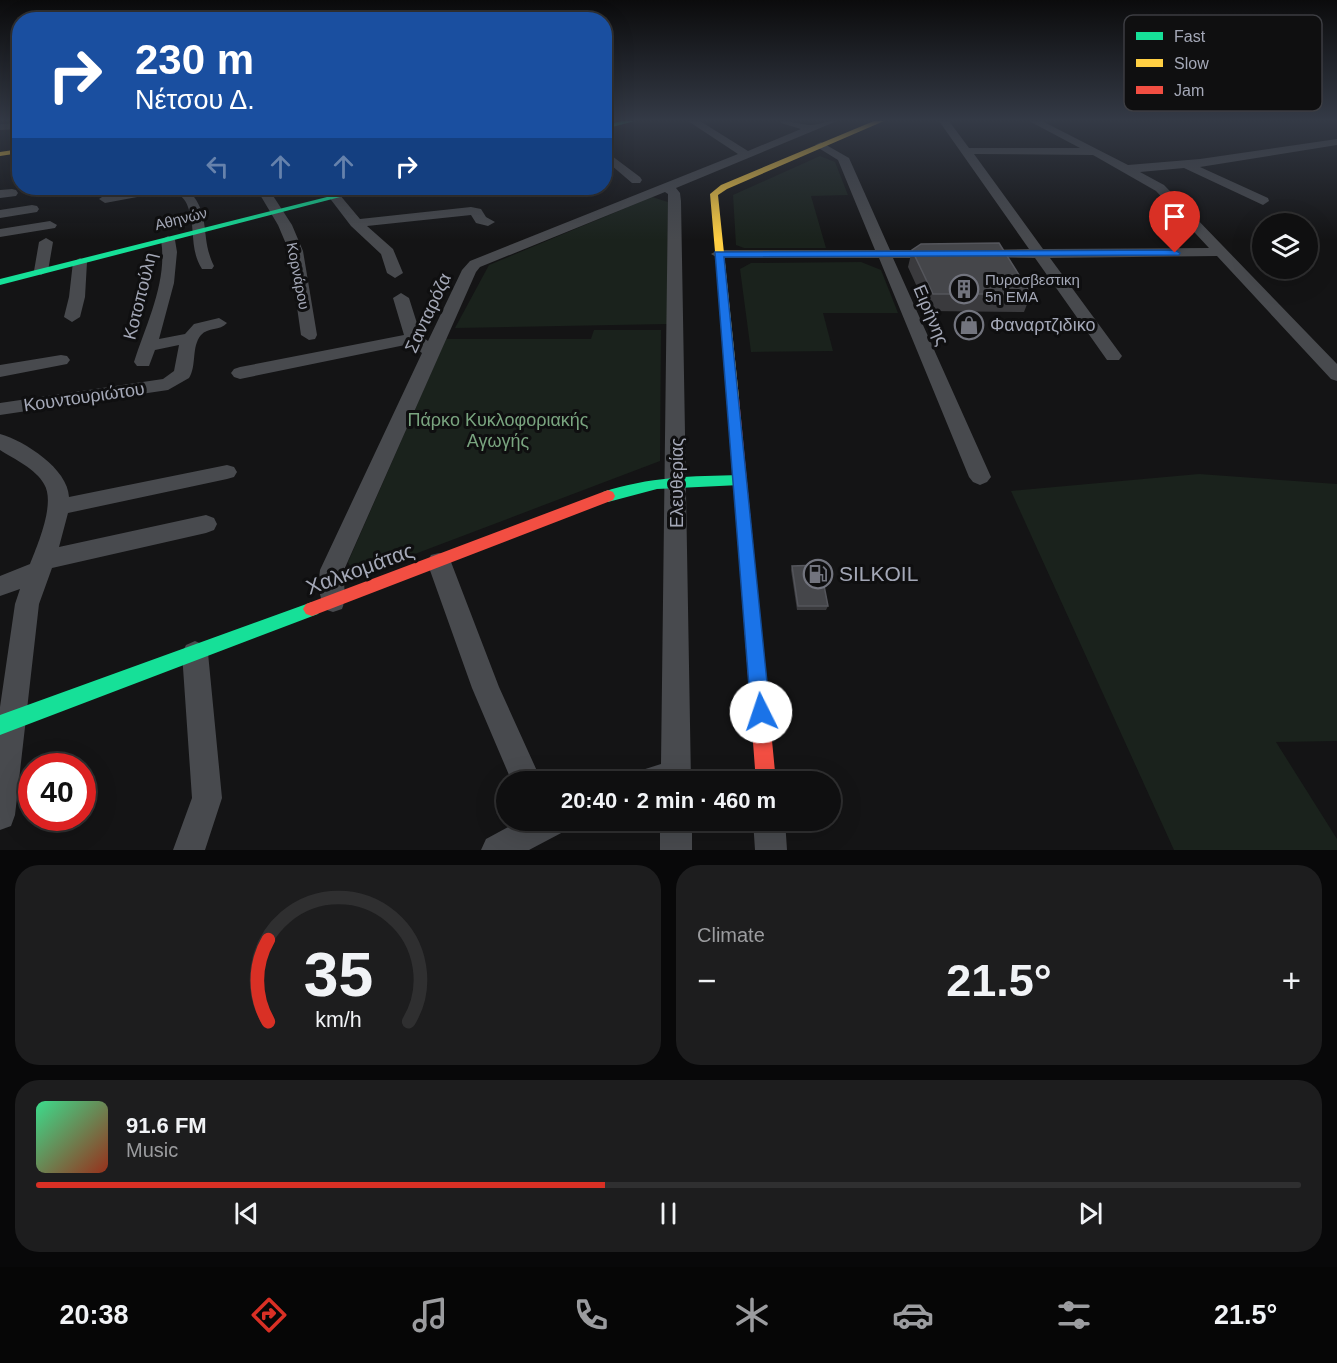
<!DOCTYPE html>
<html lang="en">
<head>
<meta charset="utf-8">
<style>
  :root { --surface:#0f0f10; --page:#1d1d1e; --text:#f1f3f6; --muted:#9b9c9f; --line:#2f2f30; --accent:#d93025 }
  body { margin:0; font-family:Helvetica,sans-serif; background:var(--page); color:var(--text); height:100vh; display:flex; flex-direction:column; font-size:22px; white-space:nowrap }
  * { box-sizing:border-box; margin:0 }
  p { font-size:20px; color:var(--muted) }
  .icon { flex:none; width:33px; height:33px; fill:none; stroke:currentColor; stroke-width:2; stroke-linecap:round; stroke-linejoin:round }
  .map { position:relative; height:850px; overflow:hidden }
  .sheet { display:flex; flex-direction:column; gap:15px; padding:15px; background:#080809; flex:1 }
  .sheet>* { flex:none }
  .guide { position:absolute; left:12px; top:12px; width:600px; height:183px; border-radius:24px; box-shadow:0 6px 24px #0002,0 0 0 2px var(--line); background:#1a4fa0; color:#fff; overflow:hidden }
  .controls { position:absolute; left:1252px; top:213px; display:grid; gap:12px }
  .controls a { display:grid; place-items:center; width:66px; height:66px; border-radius:50%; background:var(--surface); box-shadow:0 6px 24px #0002,0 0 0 2px var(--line); font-size:30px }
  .speed { position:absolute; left:18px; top:753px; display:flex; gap:12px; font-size:30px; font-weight:700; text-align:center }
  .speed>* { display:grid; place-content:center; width:78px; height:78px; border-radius:50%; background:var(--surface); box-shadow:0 6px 24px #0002,0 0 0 2px var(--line); line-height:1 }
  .speed .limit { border:9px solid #d22; background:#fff; color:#111 }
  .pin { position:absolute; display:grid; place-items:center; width:51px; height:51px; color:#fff; margin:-62px -26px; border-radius:50% 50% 50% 0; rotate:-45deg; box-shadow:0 0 6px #0007 }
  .pin .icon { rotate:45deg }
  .me { position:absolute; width:66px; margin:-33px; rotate:356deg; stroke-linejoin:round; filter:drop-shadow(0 0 4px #0008) }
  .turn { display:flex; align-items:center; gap:21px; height:126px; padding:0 24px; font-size:27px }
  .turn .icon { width:78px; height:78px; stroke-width:2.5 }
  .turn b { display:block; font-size:42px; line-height:51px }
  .lanes { display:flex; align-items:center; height:57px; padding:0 24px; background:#0003; justify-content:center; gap:30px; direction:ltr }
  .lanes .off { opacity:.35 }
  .big { font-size:45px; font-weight:800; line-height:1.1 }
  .sheet .tile { flex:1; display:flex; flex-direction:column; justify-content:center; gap:9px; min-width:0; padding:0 21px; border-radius:24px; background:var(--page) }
  .sheet .dial { align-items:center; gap:0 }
  .dial svg { height:156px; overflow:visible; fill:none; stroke:var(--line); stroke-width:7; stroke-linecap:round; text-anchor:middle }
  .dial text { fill:var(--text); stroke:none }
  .song { display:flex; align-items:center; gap:18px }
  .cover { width:72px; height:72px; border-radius:9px; background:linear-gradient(135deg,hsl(150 70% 55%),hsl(10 70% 35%)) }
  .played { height:6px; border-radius:3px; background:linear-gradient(90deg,var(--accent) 45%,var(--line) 45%) }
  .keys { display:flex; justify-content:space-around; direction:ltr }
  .heat { display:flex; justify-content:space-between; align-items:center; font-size:33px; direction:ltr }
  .sheet .tiles { flex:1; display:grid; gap:15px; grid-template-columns:1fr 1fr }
  .tile:last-child { grid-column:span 2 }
  .trip { position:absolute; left:496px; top:771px; width:345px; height:60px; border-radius:30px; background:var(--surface); box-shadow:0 6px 24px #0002,0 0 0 2px var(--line); font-weight:800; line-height:60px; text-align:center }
  .menu { display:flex; height:96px; justify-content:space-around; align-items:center; background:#060606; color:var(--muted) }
  .menu .icon { width:42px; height:42px }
  .menu .active { color:var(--accent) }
  .menu b { font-size:27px; color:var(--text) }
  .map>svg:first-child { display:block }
  .green { fill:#1a221c }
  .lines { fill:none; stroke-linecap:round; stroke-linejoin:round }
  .street { fill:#484a4e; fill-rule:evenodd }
  .fast { fill:#16e098; fill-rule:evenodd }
  .slow { fill:#ffcf43; fill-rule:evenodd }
  .jam { fill:#f24e42; fill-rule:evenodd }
  .wall { fill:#3a3a3d }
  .building { fill:#45464a; stroke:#54555b; stroke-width:1.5 }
  .route { fill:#1a73e8; stroke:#114b97; stroke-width:1.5 }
  .labels { text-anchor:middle; stroke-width:6; stroke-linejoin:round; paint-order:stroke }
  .far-street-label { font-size:15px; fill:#a4a8b7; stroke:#0f0f10 }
  .far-poi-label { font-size:15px; fill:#a4a8b7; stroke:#0f0f10; text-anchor:start }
  .street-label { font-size:18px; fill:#a4a8b7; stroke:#0f0f10 }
  .poi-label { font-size:18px; fill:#a4a8b7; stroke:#0f0f10; text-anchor:start }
  .park-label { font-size:18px; fill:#79a47f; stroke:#0f0f10 }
  .near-street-label { font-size:21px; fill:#a4a8b7; stroke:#0f0f10 }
  .near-poi-label { font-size:21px; fill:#a4a8b7; stroke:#0f0f10; text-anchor:start }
  .key { fill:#0f0f10; stroke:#3c3d42; stroke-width:1.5 }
  .key-label { font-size:16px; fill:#a4a8b7 }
</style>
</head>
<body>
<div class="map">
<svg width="1337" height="850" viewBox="0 0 1337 850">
  <rect width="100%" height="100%" fill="#141415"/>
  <path class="green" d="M820,156L835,162L848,195L811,196L826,248H744L736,245L733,195Z
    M652,197L668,202L667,324L455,328L489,265Z
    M861,262L881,270L898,313H823L833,351L751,352L740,269L751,263Z
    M594,330H661L660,461L362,574H354L348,562L446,339H591Z
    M1199,474L1337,484V741L1276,742L1337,839V850H1174L1011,491Z"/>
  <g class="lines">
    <path class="street" d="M688,121H700L748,151L801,129L781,123L780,121C791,121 799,124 809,125C815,126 827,120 837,121L676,188L680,193L681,201L691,782H635L639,771L661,764L668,194L665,192L480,267L476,272L344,570C343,583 347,598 342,609L333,612L324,609L318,587L320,570L422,353L410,344L240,379L234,377L231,373L234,369L240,367L404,335L393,298L401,293L409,298L421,336L428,341L462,270L470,261L738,154Z
      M939,121H949L969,148H1080L1029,121H1042L1128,165L1200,159L1337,139V145L1200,167L1268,198L1269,201L1263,205L1184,168L1140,172L1164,185L1337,364V381L1331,379L1217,256L1050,258L1122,356L1119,360H1107L1035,258L974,257L972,254L979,250L1029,249ZM974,154L1093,155L1156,191L1209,248L1043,249Z
      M20,123V129L0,130V124Z
      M821,142L849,158L890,250H938L945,254L938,258H893L991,477L987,482L980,485L973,482L969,477L879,258H718L711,254L718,250H875L838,160L817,147L815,145Z
      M604,150L640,177L642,180L640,183H632L604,159Z
      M146,188H170L164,192L105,203L99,199L105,195Z
      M173,188H186C213,213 199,236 214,266L212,269H202C189,249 196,227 188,207C186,199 178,194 173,188Z
      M256,188H268L292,225L303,251L317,335L315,339L309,340L301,335L289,251L278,225Z
      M322,188H334L360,219L471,207L481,209L486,217L495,222L488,226L476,223L471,215L367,226L393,249L403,273L395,278L387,273L381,254L351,226Z
      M12,189L16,190L18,193L16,196L0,198V190Z
      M32,205L37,206L39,209L37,212L0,218V210Z
      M50,221L57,225L55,228L0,237V229Z
      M168,236L175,240L177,252L174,283L159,339L185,334L194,324L219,318L227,323C220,331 208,327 201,335C191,347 197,366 189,378L168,390L0,415V403L163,379L174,371L179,345L155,350L149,366H137L134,362C146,324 168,281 161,240Z
      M46,238L53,242L48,271L41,275L34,271L39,242Z
      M80,258L87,262L85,297L80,317L72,322L64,317L69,297L73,262Z
      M61,355L67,356L70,360L67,364L0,377V365Z
      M0,434C25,441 68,469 69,497L227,465L234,467L237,472L234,477L227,479L68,513L59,547L206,515L214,518L217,524L214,530L206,533L52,568L39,604L15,815L11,826L0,830V707L15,604L20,589L0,596V576L30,564C37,546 56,503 44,484C36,469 14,459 0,450Z
      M439,553L447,555L451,562L499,687L542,782H512L472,688L427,562L431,555Z
      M195,641L204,645L208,653L222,798L205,850H173L192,798L182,653L186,645Z
      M521,820H569L565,831L529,850H481L486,839Z
      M660,820H692V850H660Z
      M753,820H785L787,850H755Z"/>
    <path class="fast" d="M622,121H635L604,129V125Z
      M363,188H375L0,285V279Z
      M740,475L745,476L747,480L745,484L740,485L657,489L608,502L603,500L601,496L603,492C648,477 693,476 740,475Z
      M312,602L318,604L321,609L318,614L0,735V715Z"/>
    <path class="slow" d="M874,121H884L727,189L718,195L739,398L733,402L728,401L710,194L721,185Z
      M20,149V153L0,156V152Z"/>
    <path class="jam" d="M733,394L739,398L776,782H756L727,398Z
      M608,490L613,492L615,496L613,500L312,616L306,614L303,609L306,604Z"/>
  </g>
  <path class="wall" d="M912,250L1031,294L1024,312L928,311L908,267Z
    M792,566L828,606L826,610H797L791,570Z"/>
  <path class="building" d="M999,243L1031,294H933L912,250L921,244Z
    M820,565L828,606H798L792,566Z"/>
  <linearGradient id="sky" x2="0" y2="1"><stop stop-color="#0b0b0c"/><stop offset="0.5" stop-color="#343a46"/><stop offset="1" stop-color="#343a46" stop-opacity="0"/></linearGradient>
  <rect width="1337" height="240" fill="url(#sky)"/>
  <path class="route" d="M1175,250L1180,253L1179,255L724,257L770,712L768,718L761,721L754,718L751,712L715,252Z"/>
  <defs>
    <g id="building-ring" transform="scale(1.5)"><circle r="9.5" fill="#0f0f10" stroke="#72747e" stroke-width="1.5"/><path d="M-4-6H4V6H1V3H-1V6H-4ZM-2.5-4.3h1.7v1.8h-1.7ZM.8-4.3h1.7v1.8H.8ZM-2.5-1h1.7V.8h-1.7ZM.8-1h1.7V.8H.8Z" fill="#72747e"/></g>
    <g id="shop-ring" transform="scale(1.5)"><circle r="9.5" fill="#0f0f10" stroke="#72747e" stroke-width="1.5"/><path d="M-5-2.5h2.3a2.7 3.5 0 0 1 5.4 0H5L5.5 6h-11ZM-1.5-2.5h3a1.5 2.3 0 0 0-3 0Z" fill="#72747e"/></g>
    <g id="fuel-ring" transform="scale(1.5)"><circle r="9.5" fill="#0f0f10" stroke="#72747e" stroke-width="1.5"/><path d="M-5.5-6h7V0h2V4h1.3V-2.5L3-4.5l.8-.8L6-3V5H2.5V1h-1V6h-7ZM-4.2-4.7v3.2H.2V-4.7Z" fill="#72747e"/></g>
  </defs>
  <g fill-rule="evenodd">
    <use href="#building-ring" x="964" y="289"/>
    <use href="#shop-ring" x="969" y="325"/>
    <use href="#fuel-ring" x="818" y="574"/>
  </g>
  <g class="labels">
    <g class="far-street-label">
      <text transform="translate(181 219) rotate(-14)" y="5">Αθηνών</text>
      <text transform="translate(298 276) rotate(79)" y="5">Κορνάρου</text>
    </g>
    <g class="far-poi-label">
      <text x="985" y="285">Πυροσβεστικη<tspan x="985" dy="17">5η ΕΜΑ</tspan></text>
    </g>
    <g class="street-label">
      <text transform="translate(140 296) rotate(-76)" y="6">Κοτοπούλη</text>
      <text transform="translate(428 313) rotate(-65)" y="6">Σανταρόζα</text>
      <text transform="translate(931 315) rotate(67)" y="6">Ειρήνης</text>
      <text transform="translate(84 397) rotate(-8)" y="6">Κουντουριώτου</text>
      <text transform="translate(677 483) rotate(-90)" y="6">Ελευθερίας</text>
    </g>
    <g class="poi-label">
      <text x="990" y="331">Φαναρτζιδικο</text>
    </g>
    <g class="park-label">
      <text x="498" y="426">Πάρκο Κυκλοφοριακής<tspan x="498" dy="21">Αγωγής</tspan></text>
    </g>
    <g class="near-street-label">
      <text transform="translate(360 569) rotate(-20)" y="7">Χαλκομάτας</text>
    </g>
    <g class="near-poi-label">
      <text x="839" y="581">SILKOIL</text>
    </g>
  </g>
  <rect x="1124" y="15" width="198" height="96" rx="9" class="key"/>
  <rect x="1136" y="32" width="27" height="8" fill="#16e098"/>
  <rect x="1136" y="59" width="27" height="8" fill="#ffcf43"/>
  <rect x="1136" y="86" width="27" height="8" fill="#f24e42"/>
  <g class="key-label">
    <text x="1174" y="42">Fast</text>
    <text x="1174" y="69">Slow</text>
    <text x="1174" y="96">Jam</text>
  </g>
</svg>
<div class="controls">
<a><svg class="icon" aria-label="layers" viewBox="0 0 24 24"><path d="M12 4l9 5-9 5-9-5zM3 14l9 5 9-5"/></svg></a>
</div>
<div class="speed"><div class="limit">40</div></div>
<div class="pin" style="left:1175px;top:253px;background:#d93025"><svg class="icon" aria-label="arrive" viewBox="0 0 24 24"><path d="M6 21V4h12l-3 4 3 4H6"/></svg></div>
<svg class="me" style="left:761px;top:712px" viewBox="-20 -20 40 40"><circle r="19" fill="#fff"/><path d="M0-13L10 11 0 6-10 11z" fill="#1a73e8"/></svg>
<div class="trip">20:40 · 2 min · 460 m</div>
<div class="guide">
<div class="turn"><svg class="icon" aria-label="right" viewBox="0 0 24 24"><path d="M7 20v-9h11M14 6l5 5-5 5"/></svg><div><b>230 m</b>Νέτσου Δ.</div></div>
<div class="lanes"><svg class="icon off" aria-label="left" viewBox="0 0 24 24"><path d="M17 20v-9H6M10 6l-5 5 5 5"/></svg><svg class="icon off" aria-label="ahead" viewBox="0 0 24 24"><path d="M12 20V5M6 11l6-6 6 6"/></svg><svg class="icon off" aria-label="ahead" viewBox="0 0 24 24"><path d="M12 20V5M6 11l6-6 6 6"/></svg><svg class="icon" aria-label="right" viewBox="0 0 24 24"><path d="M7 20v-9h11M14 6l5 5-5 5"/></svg></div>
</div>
</div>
<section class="sheet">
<div class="tiles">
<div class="tile dial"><svg viewBox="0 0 100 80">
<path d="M14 69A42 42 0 1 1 86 69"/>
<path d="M14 69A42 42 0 0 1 14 27" stroke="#d93025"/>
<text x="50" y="56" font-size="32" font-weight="700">35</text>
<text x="50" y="72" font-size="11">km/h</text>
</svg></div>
<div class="tile"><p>Climate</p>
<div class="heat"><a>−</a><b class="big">21.5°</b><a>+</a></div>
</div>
<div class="tile">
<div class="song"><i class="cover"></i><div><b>91.6 FM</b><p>Music</p></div></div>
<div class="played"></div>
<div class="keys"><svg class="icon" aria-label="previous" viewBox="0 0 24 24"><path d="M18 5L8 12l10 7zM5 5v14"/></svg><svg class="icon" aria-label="pause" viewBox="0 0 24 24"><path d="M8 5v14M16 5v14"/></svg><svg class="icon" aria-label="next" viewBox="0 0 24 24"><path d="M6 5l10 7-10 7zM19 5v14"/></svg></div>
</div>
</div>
</section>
<nav class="menu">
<b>20:38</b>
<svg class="icon active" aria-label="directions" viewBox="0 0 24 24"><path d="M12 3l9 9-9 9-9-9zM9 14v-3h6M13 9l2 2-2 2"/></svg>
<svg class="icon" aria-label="music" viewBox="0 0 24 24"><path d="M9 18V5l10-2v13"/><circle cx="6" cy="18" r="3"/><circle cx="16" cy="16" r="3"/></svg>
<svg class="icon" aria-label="phone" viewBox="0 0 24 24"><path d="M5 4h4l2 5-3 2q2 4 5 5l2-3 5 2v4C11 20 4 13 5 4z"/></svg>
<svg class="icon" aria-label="climate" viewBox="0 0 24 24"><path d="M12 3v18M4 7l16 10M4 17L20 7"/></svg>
<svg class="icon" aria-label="car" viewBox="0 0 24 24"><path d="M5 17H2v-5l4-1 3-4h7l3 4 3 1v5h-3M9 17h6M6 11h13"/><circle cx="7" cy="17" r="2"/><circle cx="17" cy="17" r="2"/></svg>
<svg class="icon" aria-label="filters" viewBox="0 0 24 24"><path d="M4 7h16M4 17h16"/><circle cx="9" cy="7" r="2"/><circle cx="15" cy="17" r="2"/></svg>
<b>21.5°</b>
</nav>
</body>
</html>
